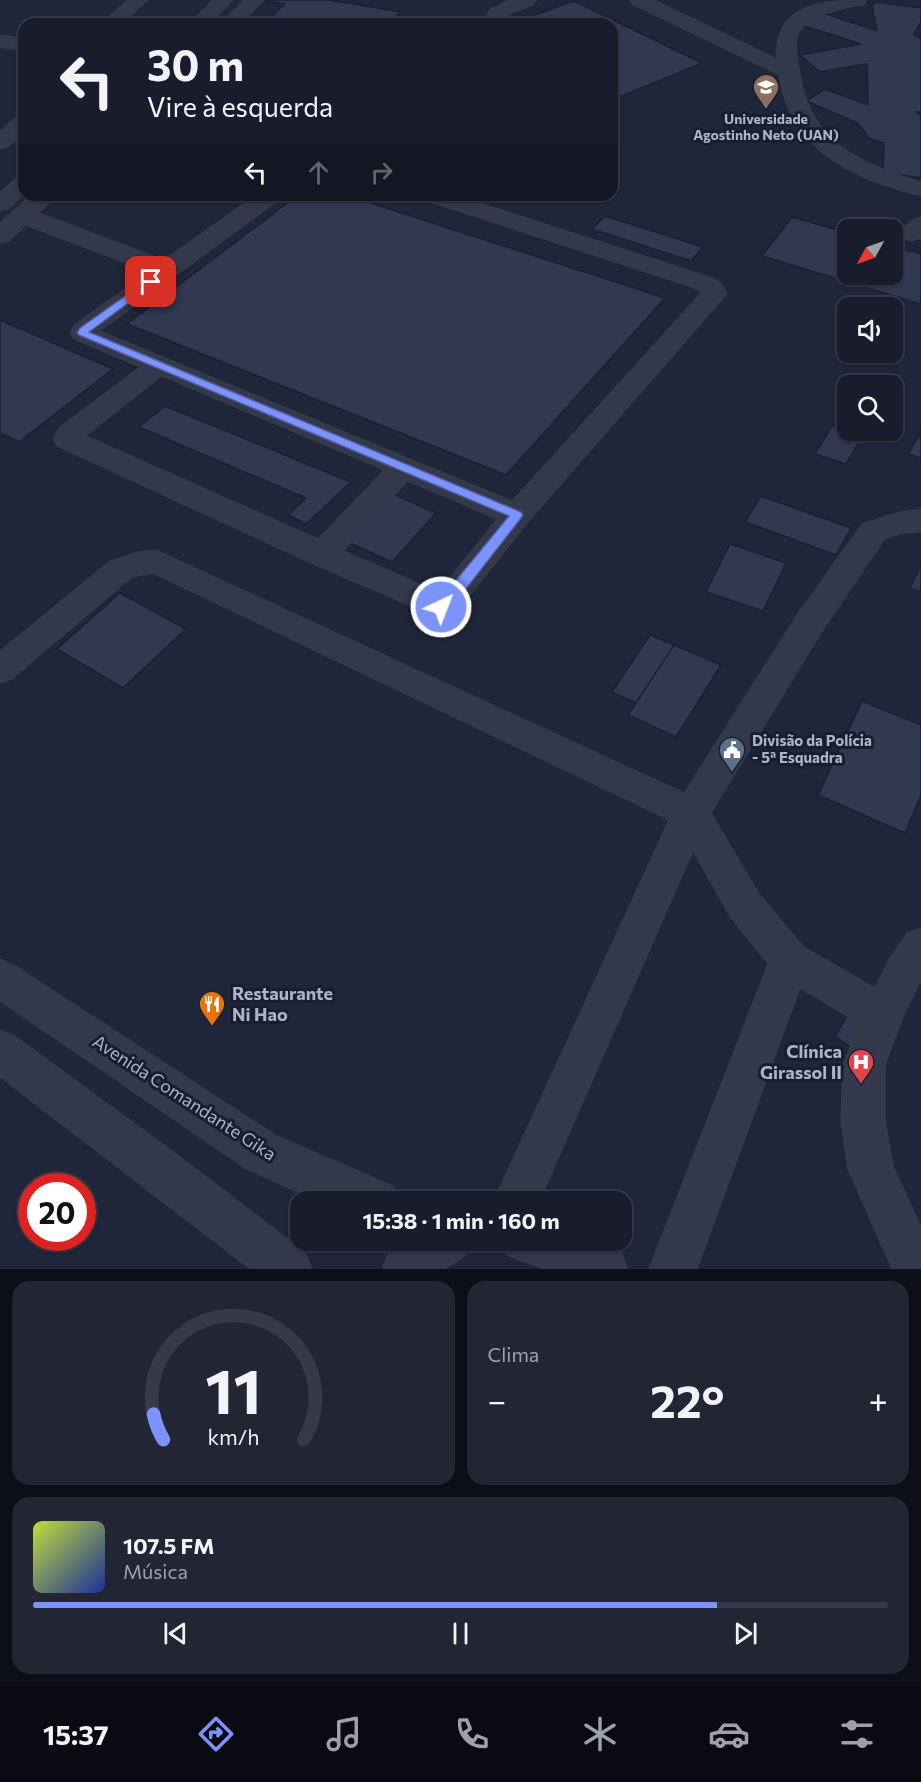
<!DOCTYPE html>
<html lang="pt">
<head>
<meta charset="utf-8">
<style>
  :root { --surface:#181c2c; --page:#212534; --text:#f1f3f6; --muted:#9fa1a9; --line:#363a48; --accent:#7c93fe }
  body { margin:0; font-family:Commissioner,sans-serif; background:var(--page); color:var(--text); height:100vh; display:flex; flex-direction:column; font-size:22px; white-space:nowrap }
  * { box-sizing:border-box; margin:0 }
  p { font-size:20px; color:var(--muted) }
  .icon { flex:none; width:33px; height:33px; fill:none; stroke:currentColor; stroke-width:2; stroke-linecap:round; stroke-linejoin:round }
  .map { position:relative; height:1269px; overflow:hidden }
  .details { display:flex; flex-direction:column; gap:12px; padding:12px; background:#0d0f18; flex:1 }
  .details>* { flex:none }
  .top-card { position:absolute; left:18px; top:18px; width:600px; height:183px; border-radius:18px; box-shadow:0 2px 4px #0004,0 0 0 2px var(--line); background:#181c2c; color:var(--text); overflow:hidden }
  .needle { width:39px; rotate:230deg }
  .buttons { position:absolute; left:837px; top:219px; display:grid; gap:12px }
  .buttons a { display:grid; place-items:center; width:66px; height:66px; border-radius:12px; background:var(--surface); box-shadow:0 2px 4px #0004,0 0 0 2px var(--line); font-size:30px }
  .speed { position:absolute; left:18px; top:1173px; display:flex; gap:12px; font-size:30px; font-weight:700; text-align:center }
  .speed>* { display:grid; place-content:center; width:78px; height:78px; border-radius:50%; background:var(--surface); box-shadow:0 2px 4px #0004,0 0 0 2px var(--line); line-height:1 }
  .speed .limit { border:9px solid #d22; background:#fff; color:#111 }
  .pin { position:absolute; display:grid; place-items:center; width:51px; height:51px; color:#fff; margin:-26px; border-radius:12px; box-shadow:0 3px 9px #0006 }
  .me { position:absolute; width:66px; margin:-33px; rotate:43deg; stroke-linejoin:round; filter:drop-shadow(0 0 4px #0008) }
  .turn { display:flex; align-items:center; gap:21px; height:126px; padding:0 30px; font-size:27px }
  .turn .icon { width:78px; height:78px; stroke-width:2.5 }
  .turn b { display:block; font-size:42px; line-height:51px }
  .lanes { display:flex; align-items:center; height:57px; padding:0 30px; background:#0003; justify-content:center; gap:30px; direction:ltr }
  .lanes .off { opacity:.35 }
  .big { font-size:45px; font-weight:700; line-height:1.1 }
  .details .tile { flex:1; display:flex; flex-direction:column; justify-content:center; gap:9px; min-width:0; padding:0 21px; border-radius:18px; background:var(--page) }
  .details .dial { align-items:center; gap:0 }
  .dial svg { height:156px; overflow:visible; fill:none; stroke:var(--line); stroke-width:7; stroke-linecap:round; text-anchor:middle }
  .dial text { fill:var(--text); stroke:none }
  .song { display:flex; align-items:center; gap:18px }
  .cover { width:72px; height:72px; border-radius:9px; background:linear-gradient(135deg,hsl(70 70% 55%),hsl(230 70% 35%)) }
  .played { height:6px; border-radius:3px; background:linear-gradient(90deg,var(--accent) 80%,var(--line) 80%) }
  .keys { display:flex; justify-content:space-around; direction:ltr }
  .heat { display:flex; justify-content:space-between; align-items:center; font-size:33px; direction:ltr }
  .details .tiles { flex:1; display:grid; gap:12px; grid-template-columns:1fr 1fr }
  .tile:last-child { grid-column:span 2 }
  .trip { position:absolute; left:290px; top:1191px; width:342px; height:60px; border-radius:18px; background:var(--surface); box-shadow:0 2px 4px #0004,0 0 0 2px var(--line); font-weight:700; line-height:60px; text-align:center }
  .menu { display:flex; height:96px; justify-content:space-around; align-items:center; background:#0a0b12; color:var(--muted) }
  .menu .icon { width:42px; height:42px }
  .menu .current { color:var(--accent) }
  .menu b { font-size:27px; color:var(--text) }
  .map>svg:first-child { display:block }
  .building { fill:#313852; stroke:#1b2031; stroke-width:1.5 }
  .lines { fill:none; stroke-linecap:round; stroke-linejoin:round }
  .minor-casing { stroke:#3d4254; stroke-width:1 }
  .minor { fill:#34384b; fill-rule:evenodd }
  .route { fill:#7c93fe; stroke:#5160a5; stroke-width:1.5 }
  .labels { text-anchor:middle; stroke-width:6; stroke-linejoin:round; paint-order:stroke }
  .far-poi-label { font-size:14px; font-weight:bold; fill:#aeb3c7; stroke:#191e2f }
  .poi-label { font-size:15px; font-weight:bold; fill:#aeb3c7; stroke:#191e2f; text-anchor:start }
  .near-poi-label { font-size:18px; font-weight:bold; fill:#aeb3c7; stroke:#191e2f; text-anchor:start }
  .near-street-label { font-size:18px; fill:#aeb3c7; stroke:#191e2f }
</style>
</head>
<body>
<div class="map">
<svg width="921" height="1269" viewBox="0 0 921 1269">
  <rect width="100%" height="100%" fill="#20263a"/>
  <path class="building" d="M268,0H329L400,12L389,24H302L270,18L285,4L267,1Z
    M574,1L702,63L622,96L612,91V24H509Z
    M876,2L921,8V22L914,34L921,39V112H916L921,116V178L883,172L884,143L869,138L858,123L806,101L825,89L868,105L867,64L820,72L800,55L861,44L802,25L823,13L877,31L872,6Z
    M298,195H346L665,298L506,475L127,324Z
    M605,216L703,247L691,261L592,229Z
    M792,217L848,233V274H892V246L921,254V304L762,256Z
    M0,320L113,369L19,442L0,433Z
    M165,406L351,482L306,524L288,515L306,498L139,427Z
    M832,426L862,436L846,464L815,454Z
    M921,432V458L908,454Z
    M386,491L436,513L392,562L341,539Z
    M761,496L851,528L836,555L745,522Z
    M730,544L786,563L763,611L706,592Z
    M921,565V592L910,588Z
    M120,593L186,629L123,688L57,649Z
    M650,635L674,645L636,703L612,692Z
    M674,645L721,665L676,737L628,715Z
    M862,701L921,725V795L905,833L818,795Z
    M852,1007L878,1023L861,1053L835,1037Z"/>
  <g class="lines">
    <g class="minor-casing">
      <path id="minor" d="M128,0H148L122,24H100Z
        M213,0H233L210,24H189Z
        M244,0H264L241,24H220Z
        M509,0H537C528,12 509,8 501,24H481L490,10Z
        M630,0H654L777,59C773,2 825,0 867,0L865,4C839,10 816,11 798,33C794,46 798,61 800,74C810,141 860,164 921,182V196C854,179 790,151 779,75L632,4Z
        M0,35L24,39V51L0,47Z
        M24,116V133L8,147L0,149V131L16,117Z
        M24,176V195L8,209L0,211V192L16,178Z
        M31,195H57L39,213L164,260L256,195H283L279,200L100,331L512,501L701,293L695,288L424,200L420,195H455L713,278L721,283L727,294L528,522L457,612L441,619L311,563L57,446L53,439L59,428L140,367L74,339L70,333L75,324L149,272L26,225L9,241L0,243V223ZM162,376L384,470L318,539L86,436ZM408,481L497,519L438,592L344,551Z
        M921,217V238L911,241L903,239L899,234C905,225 911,219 921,217Z
        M921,510V532L902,533L884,540L821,633L711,813L759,894L804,947L875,988L889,959L907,933L921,928V980L903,1017L885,1065V1120L893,1166L921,1227V1269H892L848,1169L841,1120L843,1065L859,1023L800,988L697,1269H649L768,964L731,918L693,851L539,1202H493L669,820L153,573L132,577L12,679L0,683V651L110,561L138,552L156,550L684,793L797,615L862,524L900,512Z
        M0,959L14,965L277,1136L393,1186L400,1202H319L245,1168L0,1001Z
        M0,1030L15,1036L171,1150L305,1252L312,1269H250L0,1077Z
        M405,1240H472L465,1256L445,1269H382L389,1252Z
        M502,1240H596L621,1252L628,1269H544L509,1256Z"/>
    </g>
    <use href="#minor" class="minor"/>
  </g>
  <path class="route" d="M151,278L156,282L154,284L89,332L521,512L523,515L521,518L451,608L441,612L434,607L509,516L79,335L77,333L80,328Z"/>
  <defs>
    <g id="university-pin" transform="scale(1.35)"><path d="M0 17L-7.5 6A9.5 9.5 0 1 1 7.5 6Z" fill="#8d6e63" stroke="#191e2f"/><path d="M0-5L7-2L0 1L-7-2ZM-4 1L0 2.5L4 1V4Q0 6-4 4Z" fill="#fff"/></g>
    <g id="civic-pin" transform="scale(1.35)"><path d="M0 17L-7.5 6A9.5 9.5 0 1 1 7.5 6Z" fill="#5c6f8a" stroke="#191e2f"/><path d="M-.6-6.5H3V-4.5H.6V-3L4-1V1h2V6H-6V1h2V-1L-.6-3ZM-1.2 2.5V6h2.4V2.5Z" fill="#fff"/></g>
    <g id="restaurant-pin" transform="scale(1.35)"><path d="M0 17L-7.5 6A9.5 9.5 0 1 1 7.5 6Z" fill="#e8710a" stroke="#191e2f"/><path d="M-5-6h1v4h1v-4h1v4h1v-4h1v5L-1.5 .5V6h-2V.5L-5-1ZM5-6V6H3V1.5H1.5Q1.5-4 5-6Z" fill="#fff"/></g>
    <g id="hospital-pin" transform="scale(1.35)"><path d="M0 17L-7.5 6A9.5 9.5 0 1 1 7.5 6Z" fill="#e0444e" stroke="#191e2f"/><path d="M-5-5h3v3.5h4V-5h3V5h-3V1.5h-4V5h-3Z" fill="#fff"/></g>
  </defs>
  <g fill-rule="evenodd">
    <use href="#university-pin" x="766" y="87"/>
    <use href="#civic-pin" x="732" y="750"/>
    <use href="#restaurant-pin" x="212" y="1004"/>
    <use href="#hospital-pin" x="861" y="1062"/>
  </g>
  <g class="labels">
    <g class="far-poi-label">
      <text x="766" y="124">Universidade<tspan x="766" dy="16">Agostinho Neto (UAN)</tspan></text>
    </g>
    <g class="poi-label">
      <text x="752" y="746">Divisão da Polícia<tspan x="752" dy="17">- 5ª Esquadra</tspan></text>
    </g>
    <g class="near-poi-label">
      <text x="232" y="1000">Restaurante<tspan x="232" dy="21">Ni Hao</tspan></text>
      <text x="842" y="1058" text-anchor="end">Clínica<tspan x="842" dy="21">Girassol II</tspan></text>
    </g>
    <g class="near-street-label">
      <text transform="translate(184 1098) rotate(33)" y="6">Avenida Comandante Gika</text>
    </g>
  </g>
</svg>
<div class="buttons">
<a><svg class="needle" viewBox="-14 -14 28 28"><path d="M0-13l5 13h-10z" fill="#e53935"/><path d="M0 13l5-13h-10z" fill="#9fa1a9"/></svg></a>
<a><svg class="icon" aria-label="sound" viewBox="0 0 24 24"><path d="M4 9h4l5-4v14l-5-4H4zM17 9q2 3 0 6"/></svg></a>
<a><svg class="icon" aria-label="search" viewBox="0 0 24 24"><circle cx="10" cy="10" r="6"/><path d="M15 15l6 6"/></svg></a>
</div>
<div class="speed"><div class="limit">20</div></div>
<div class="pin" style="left:151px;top:282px;background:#d93025"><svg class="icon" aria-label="arrive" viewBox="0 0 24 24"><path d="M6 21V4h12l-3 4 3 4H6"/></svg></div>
<svg class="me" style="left:441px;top:607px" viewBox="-20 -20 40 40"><circle r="17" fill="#7c93fe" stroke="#fff" stroke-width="3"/><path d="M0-11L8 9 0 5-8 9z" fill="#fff"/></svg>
<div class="trip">15:38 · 1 min · 160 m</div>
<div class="top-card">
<div class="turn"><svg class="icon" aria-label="left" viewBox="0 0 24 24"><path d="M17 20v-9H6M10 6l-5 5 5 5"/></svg><div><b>30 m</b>Vire à esquerda</div></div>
<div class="lanes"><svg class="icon" aria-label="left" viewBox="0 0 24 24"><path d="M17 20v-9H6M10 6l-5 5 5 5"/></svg><svg class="icon off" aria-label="ahead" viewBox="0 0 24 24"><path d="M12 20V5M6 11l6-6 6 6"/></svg><svg class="icon off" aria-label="right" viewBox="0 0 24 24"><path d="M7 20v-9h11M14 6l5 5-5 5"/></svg></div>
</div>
</div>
<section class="details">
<div class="tiles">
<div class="tile dial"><svg viewBox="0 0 100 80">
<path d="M14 69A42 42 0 1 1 86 69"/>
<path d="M14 69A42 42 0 0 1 9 56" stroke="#7c93fe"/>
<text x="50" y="56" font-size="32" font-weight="700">11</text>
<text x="50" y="72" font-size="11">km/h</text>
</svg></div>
<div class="tile"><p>Clima</p>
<div class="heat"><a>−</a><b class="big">22°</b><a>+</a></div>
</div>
<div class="tile">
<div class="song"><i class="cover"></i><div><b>107.5 FM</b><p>Música</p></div></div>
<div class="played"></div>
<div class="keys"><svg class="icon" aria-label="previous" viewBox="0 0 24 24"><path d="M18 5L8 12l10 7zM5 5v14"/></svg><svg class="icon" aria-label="pause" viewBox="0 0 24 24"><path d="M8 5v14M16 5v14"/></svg><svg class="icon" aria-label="next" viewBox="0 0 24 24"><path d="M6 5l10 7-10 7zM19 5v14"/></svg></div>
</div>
</div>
</section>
<nav class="menu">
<b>15:37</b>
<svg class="icon current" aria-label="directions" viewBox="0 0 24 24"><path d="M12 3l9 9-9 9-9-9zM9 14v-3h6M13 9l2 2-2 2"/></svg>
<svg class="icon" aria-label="music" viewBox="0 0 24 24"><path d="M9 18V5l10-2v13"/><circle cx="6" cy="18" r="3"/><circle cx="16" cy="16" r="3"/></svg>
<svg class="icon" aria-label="phone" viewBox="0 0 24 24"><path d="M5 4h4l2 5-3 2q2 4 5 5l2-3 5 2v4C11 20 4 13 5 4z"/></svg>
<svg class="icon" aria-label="climate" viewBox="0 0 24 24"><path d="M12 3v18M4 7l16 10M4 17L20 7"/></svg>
<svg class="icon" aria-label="car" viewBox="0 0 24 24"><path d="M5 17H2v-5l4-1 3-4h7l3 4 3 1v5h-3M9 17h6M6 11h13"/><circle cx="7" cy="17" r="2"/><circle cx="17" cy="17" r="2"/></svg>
<svg class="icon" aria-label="filters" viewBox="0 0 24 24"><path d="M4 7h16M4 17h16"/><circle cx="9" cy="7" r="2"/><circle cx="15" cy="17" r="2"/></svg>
</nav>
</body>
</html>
